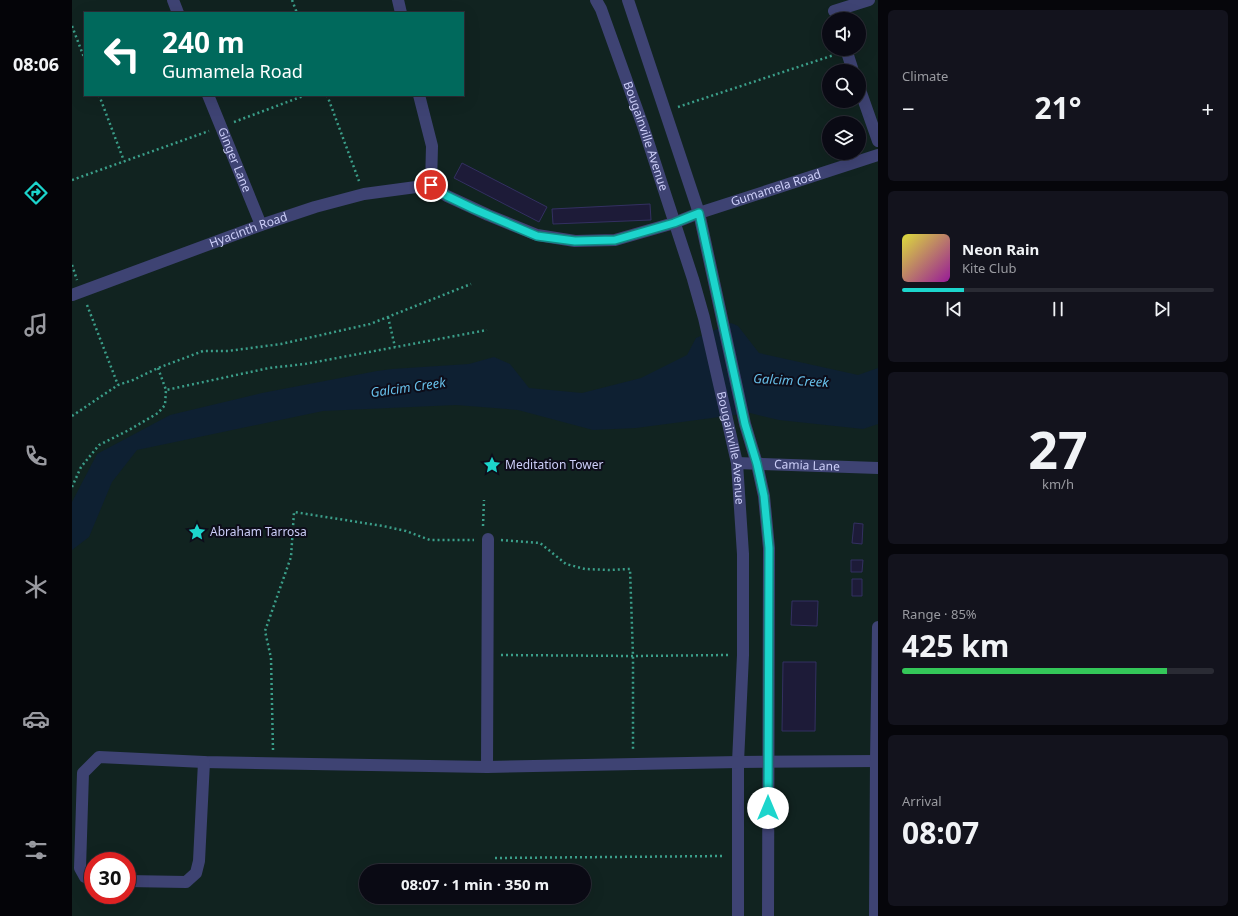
<!DOCTYPE html>
<html lang="en">
<head>
<meta charset="utf-8">
<style>
  :root { --surface:#0a0a14; --page:#13131d; --text:#f1f3f6; --muted:#999aa0; --line:#2a2b34; --accent:#1cd5cc }
  body { margin:0; font-family:"Noto Sans",sans-serif; background:var(--page); color:var(--text); height:100vh; display:flex; flex-direction:column; font-size:15px; white-space:nowrap }
  * { box-sizing:border-box; margin:0 }
  p { font-size:13px; color:var(--muted) }
  .icon { flex:none; width:22px; height:22px; fill:none; stroke:currentColor; stroke-width:2; stroke-linecap:round; stroke-linejoin:round }
  .map { position:relative; flex:1; overflow:hidden }
  .side { display:flex; flex-direction:column; gap:10px; padding:10px; background:#06060b; width:360px }
  .side>* { flex:none }
  .top-card { position:absolute; left:12px; top:12px; width:380px; height:84px; border-radius:0px; box-shadow:0 4px 16px #0002,0 0 0 1px var(--line); background:#00695c; color:#fff; overflow:hidden }
  .controls { position:absolute; left:750px; top:12px; display:grid; gap:8px }
  .controls a { display:grid; place-items:center; width:44px; height:44px; border-radius:50%; background:var(--surface); box-shadow:0 4px 16px #0002,0 0 0 1px var(--line); font-size:20px }
  .speed { position:absolute; left:12px; top:852px; display:flex; gap:8px; font-size:20px; font-weight:700; text-align:center }
  .speed>* { display:grid; place-content:center; width:52px; height:52px; border-radius:50%; background:var(--surface); box-shadow:0 4px 16px #0002,0 0 0 1px var(--line); line-height:1 }
  .speed .limit { border:6px solid #d22; background:#fff; color:#111 }
  .pin { position:absolute; display:grid; place-items:center; width:34px; height:34px; color:#fff; margin:-17px; border:2px solid #fff; border-radius:50%; box-shadow:0 1px 4px #0007 }
  .me { position:absolute; width:44px; margin:-22px; rotate:0deg; stroke-linejoin:round; filter:drop-shadow(0 0 3px #0008) }
  .turn { display:flex; align-items:center; gap:14px; height:84px; padding:0 12px; font-size:18px }
  .turn .icon { width:52px; height:52px; stroke-width:2.5 }
  .turn b { display:block; font-size:28px; line-height:34px }
  .big { font-size:30px; font-weight:700; line-height:1.1 }
  .side .widget { flex:1; display:flex; flex-direction:column; justify-content:center; gap:6px; min-width:0; padding:0 14px; border-radius:6px; background:var(--page) }
  .side .dial { align-items:center; gap:0 }
  .dial b { font-size:52px; line-height:1 }
  .song { display:flex; align-items:center; gap:12px }
  .cover { width:48px; height:48px; border-radius:6px; background:linear-gradient(135deg,hsl(60 70% 55%),hsl(300 70% 35%)) }
  .played { height:4px; border-radius:2px; background:linear-gradient(90deg,var(--accent) 20%,var(--line) 20%) }
  .keys { display:flex; justify-content:space-around; direction:ltr }
  .heat { display:flex; justify-content:space-between; align-items:center; font-size:22px; direction:ltr }
  .charge { height:6px; border-radius:3px; background:linear-gradient(90deg,#34c759 85%,var(--line) 0) }
  .trip { position:absolute; left:287px; top:864px; width:232px; height:40px; border-radius:20px; background:var(--surface); box-shadow:0 4px 16px #0002,0 0 0 1px var(--line); font-weight:700; line-height:40px; text-align:center }
  main { display:flex; flex:1; min-height:0 }
  .dock { display:flex; flex-direction:column; width:72px; justify-content:space-around; align-items:center; background:#040408; color:var(--muted) }
  .dock .icon { width:28px; height:28px }
  .dock .selected { color:var(--accent) }
  .dock b { font-size:18px; color:var(--text) }
  .map>svg:first-child { display:block }
  .green { fill:#112320; fill-rule:evenodd }
  .water { fill:#0e2032 }
  .building { fill:#1d1b38; stroke:#333061 }
  .lines { fill:none; stroke-linecap:round; stroke-linejoin:round }
  .path { stroke:#3b9e89; stroke-width:2.5; stroke-dasharray:2 3; stroke-linecap:butt }
  .minor { stroke:#3e4373; stroke-width:12 }
  .route-casing { stroke:#128a85; stroke-width:10 }
  .route { stroke:#1cd5cc; stroke-width:7 }
  .labels { text-anchor:middle; stroke-width:4; stroke-linejoin:round; paint-order:stroke }
  .street-label { font-size:12px; fill:#cccef8; stroke:#0d0d1a }
  .poi-label { font-size:12px; fill:#cccef8; stroke:#0d0d1a; text-anchor:start }
  .water-label { font-size:13px; font-style:italic; fill:#68c1eb; stroke:#0d0d1a }
</style>
</head>
<body>
<main>
<nav class="dock">
<b>08:06</b>
<svg class="icon selected" aria-label="directions" viewBox="0 0 24 24"><path d="M12 3l9 9-9 9-9-9zM9 14v-3h6M13 9l2 2-2 2"/></svg>
<svg class="icon" aria-label="music" viewBox="0 0 24 24"><path d="M9 18V5l10-2v13"/><circle cx="6" cy="18" r="3"/><circle cx="16" cy="16" r="3"/></svg>
<svg class="icon" aria-label="phone" viewBox="0 0 24 24"><path d="M5 4h4l2 5-3 2q2 4 5 5l2-3 5 2v4C11 20 4 13 5 4z"/></svg>
<svg class="icon" aria-label="climate" viewBox="0 0 24 24"><path d="M12 3v18M4 7l16 10M4 17L20 7"/></svg>
<svg class="icon" aria-label="car" viewBox="0 0 24 24"><path d="M5 17H2v-5l4-1 3-4h7l3 4 3 1v5h-3M9 17h6M6 11h13"/><circle cx="7" cy="17" r="2"/><circle cx="17" cy="17" r="2"/></svg>
<svg class="icon" aria-label="filters" viewBox="0 0 24 24"><path d="M4 7h16M4 17h16"/><circle cx="9" cy="7" r="2"/><circle cx="15" cy="17" r="2"/></svg>
</nav>
<div class="map">
<svg width="806" height="916" viewBox="0 0 806 916">
  <rect width="100%" height="100%" fill="#0d0d1a"/>
  <path class="green" d="M0,0H806V916H0ZM13,13H391V95H13ZM757,19H787V49H757ZM757,71H787V101H757ZM757,123H787V153H757ZM21,861H55V895H21ZM294,871H512V897H294Z"/>
  <path class="water" d="M659,323L666,326L687,353L786,375L806,368V424L791,429L707,420L678,413L564,428L521,430L446,410L384,405L251,411L65,450L40,482L17,537L0,550V502L25,454L98,415L190,393L305,371L320,369L397,364L422,357L438,364L457,388L510,393L569,378L615,355L624,338Z"/>
  <path class="building" d="M390,163L475,207L467,222L382,178Z
    M578,204L579,220L481,224L480,209Z
    M782,523L791,524L790,544L780,543Z
    M779,560H791L790,572H779Z
    M780,579H790V596H780Z
    M720,601H746L745,626L719,625Z
    M711,662H744L743,731H710Z"/>
  <g class="lines">
    <path class="path" d="M220,0L225,13
      M0,26L13,60
      M27,95L52,161
      M255,95L287,181
      M606,107L762,55
      M162,122L234,95
      M0,180L137,131
      M0,265L5,280
      M15,305L46,385
      M316,317L323,347
      M86,368L94,390L197,368L233,364L415,330
      M0,416L46,385L61,380L86,368L131,351H156L209,344L298,324L399,284
      M0,487L9,467L27,445L57,430L86,413L93,405L94,390
      M411,526L412,500
      M429,540L468,543L494,564L513,569L538,570L558,569L561,656V750
      M429,655L561,656L658,655
      M201,750L199,658L193,631L219,557L222,512L311,526L334,531L358,540H402
      M423,858L652,856"/>
    <g class="minor">
      <path d="M101,0L106,13"/>
      <path d="M326,0L329,13"/>
      <path id="s1" d="M524,0L529,9L571,126L621,279L632,318L665,463L671,554V655L666,762V916"/>
      <path d="M556,0L627,213L673,424L685,464L692,496L697,548L696,916"/>
      <path d="M762,11L797,0"/>
      <path d="M774,49L781,71"/>
      <path d="M787,87L806,141"/>
      <path id="s2" d="M136,95L189,225"/>
      <path d="M347,95L360,146L359,185"/>
      <path id="s3" d="M0,295L189,225L243,207L292,194L359,185L375,196L416,215L465,235L503,241L543,240L602,223L627,213L806,155"/>
      <path id="s4" d="M665,463L806,468"/>
      <path d="M415,767L416,539"/>
      <path d="M21,881L13,877L8,868L11,773L27,757L132,762L415,767L666,762L806,761"/>
      <path d="M55,881L114,882L124,873L127,861L132,762"/>
      <path d="M803,916L804,761L806,627"/>
    </g>
  </g>
  <g class="lines">
    <g class="route-casing">
      <path id="route" d="M359,185L375,196L402,209L465,236L503,241L543,240L602,223L627,213L673,424L685,464L692,496L697,548L696,808"/>
    </g>
    <use href="#route" class="route"/>
  </g>
  <defs>
    <g id="sight-bare" transform="scale(1.38)"><path d="M0-6L1.8-2.2L6-1.7L2.9 1.2L3.7 5.4L0 3.3L-3.7 5.4L-2.9 1.2L-6-1.7L-1.8-2.2Z" fill="#1cd5cc" stroke="#0d0d1a" stroke-width="2.5" paint-order="stroke"/></g>
  </defs>
  <g fill-rule="evenodd">
    <use href="#sight-bare" x="420" y="465"/>
    <use href="#sight-bare" x="125" y="532"/>
  </g>
  <g class="labels">
    <g class="street-label">
      <text dy="4" stroke="none"><textPath href="#s1" startOffset="145">Bougainville Avenue</textPath></text>
      <text dy="4" stroke="none"><textPath href="#s2" startOffset="70">Ginger Lane</textPath></text>
      <text dy="4" stroke="none"><textPath href="#s3" startOffset="742">Gumamela Road</textPath></text>
      <text dy="4" stroke="none"><textPath href="#s3" startOffset="188">Hyacinth Road</textPath></text>
      <text dy="4" stroke="none"><textPath href="#s1" startOffset="469">Bougainville Avenue</textPath></text>
      <text dy="4" stroke="none"><textPath href="#s4" startOffset="70">Camia Lane</textPath></text>
    </g>
    <g class="poi-label">
      <text x="433" y="469">Meditation Tower</text>
      <text x="138" y="536">Abraham Tarrosa</text>
    </g>
    <g class="water-label">
      <text transform="translate(719 380) rotate(3)" y="5">Galcim Creek</text>
      <text transform="translate(336 387) rotate(-8)" y="5">Galcim Creek</text>
    </g>
  </g>
</svg>
<div class="controls">
<a><svg class="icon" aria-label="sound" viewBox="0 0 24 24"><path d="M4 9h4l5-4v14l-5-4H4zM17 9q2 3 0 6"/></svg></a>
<a><svg class="icon" aria-label="search" viewBox="0 0 24 24"><circle cx="10" cy="10" r="6"/><path d="M15 15l6 6"/></svg></a>
<a><svg class="icon" aria-label="layers" viewBox="0 0 24 24"><path d="M12 4l9 5-9 5-9-5zM3 14l9 5 9-5"/></svg></a>
</div>
<div class="speed"><div class="limit">30</div></div>
<div class="pin" style="left:359px;top:185px;background:#d93025"><svg class="icon" aria-label="arrive" viewBox="0 0 24 24"><path d="M6 21V4h12l-3 4 3 4H6"/></svg></div>
<svg class="me" style="left:696px;top:808px" viewBox="-20 -20 40 40"><circle r="19" fill="#fff"/><path d="M0-13L10 11 0 6-10 11z" fill="#1cd5cc"/></svg>
<div class="trip">08:07 · 1 min · 350 m</div>
<div class="top-card">
<div class="turn"><svg class="icon" aria-label="left" viewBox="0 0 24 24"><path d="M17 20v-9H6M10 6l-5 5 5 5"/></svg><div><b>240 m</b>Gumamela Road</div></div>
</div>
</div>
<section class="side">
<div class="widget"><p>Climate</p>
<div class="heat"><a>−</a><b class="big">21°</b><a>+</a></div>
</div>
<div class="widget">
<div class="song"><i class="cover"></i><div><b>Neon Rain</b><p>Kite Club</p></div></div>
<div class="played"></div>
<div class="keys"><svg class="icon" aria-label="previous" viewBox="0 0 24 24"><path d="M18 5L8 12l10 7zM5 5v14"/></svg><svg class="icon" aria-label="pause" viewBox="0 0 24 24"><path d="M8 5v14M16 5v14"/></svg><svg class="icon" aria-label="next" viewBox="0 0 24 24"><path d="M6 5l10 7-10 7zM19 5v14"/></svg></div>
</div>
<div class="widget dial"><b>27</b><p>km/h</p></div>
<div class="widget"><p>Range · 85%</p><b class="big">425 km</b><div class="charge"></div></div>
<div class="widget"><p>Arrival</p><b class="big">08:07</b></div>
</section>
</main>
</body>
</html>
